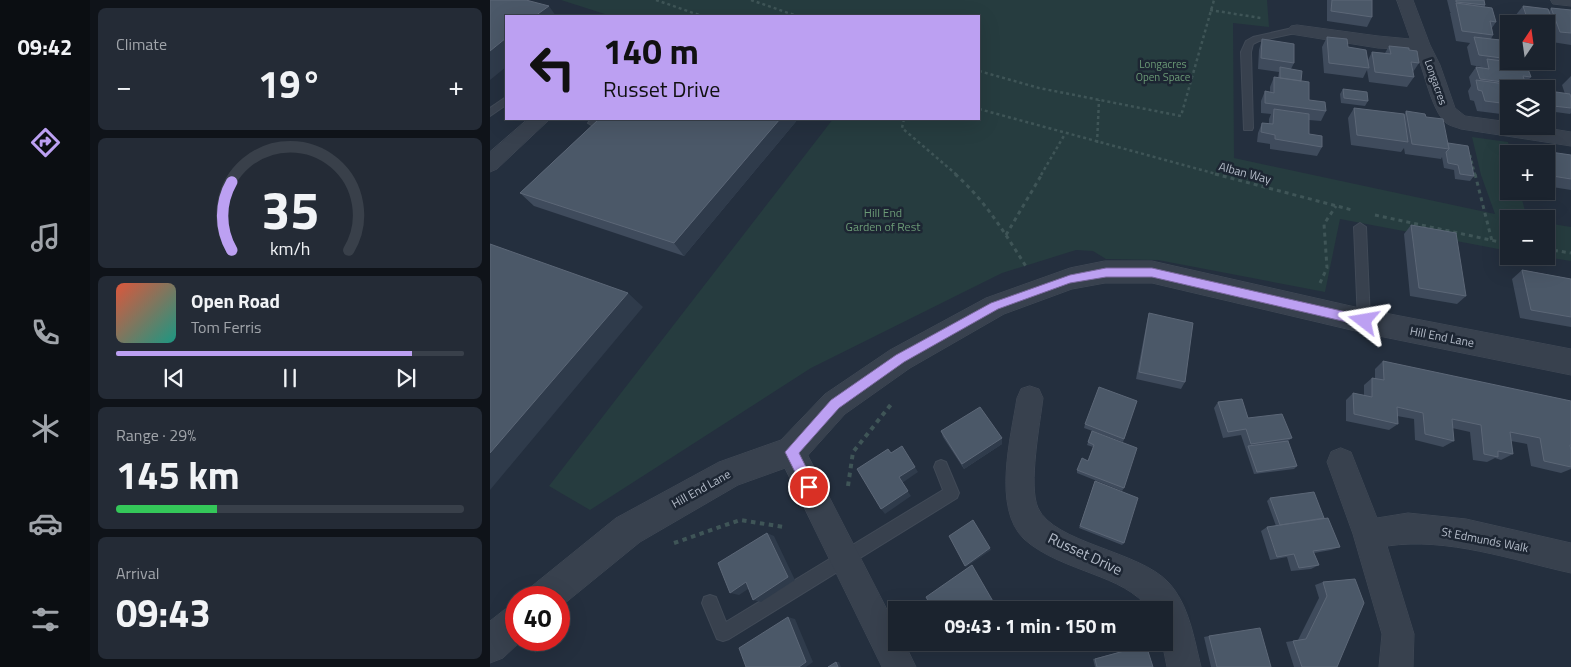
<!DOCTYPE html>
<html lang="en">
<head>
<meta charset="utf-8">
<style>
  :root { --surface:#1b232e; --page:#242b36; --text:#f1f3f6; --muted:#a0a4aa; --line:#39404a; --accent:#bca0f2 }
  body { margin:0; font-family:"Titillium Web",sans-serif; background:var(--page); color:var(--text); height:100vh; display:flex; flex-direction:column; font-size:19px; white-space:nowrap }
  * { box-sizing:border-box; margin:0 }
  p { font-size:16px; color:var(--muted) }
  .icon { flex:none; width:28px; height:28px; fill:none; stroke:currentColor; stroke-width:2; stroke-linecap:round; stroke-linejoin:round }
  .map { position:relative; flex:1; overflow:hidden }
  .drawer { display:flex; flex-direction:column; gap:8px; padding:8px; background:#0f1319; width:400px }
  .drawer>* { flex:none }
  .banner { position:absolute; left:15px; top:15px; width:475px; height:105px; border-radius:0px; box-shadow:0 5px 20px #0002,0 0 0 1px var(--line); background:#bca0f2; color:#111; overflow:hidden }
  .needle { width:32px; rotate:13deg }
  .buttons { position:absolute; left:1010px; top:15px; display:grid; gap:10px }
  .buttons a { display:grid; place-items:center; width:55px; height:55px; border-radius:0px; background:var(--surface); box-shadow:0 5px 20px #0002,0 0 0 1px var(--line); font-size:25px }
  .speed { position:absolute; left:15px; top:586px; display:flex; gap:10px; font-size:25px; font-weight:700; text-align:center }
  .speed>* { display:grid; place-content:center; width:65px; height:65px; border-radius:50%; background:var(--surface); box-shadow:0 5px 20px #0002,0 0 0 1px var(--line); line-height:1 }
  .speed .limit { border:8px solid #d22; background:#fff; color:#111 }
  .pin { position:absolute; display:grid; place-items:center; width:42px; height:42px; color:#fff; margin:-21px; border:2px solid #fff; border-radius:50%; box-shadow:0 1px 5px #0007 }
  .me { position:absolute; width:55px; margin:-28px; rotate:284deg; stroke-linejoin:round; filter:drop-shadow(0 0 4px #0008) }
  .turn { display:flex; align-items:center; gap:18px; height:105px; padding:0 15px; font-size:22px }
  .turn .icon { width:65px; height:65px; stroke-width:2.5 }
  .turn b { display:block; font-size:35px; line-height:42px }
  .big { font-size:38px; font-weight:700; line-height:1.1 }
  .drawer .widget { flex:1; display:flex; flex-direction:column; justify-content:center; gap:8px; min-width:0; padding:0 18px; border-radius:8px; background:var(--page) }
  .drawer .dial { align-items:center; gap:0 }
  .dial svg { height:130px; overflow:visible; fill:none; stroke:var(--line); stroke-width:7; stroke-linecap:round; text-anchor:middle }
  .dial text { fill:var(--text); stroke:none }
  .song { display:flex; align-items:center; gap:15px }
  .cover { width:60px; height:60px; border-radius:8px; background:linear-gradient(135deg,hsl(10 70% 55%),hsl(170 70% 35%)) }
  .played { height:5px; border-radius:2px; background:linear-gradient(90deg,var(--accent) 85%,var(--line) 85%) }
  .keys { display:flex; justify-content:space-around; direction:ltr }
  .heat { display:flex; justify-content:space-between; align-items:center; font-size:28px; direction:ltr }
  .charge { height:8px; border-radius:4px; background:linear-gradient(90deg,#34c759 29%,var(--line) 0) }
  .trip { position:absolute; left:398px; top:601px; width:285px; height:50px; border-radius:0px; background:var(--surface); box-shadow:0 5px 20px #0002,0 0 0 1px var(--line); font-weight:700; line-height:50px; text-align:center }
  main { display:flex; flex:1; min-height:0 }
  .tabs { display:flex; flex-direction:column; width:90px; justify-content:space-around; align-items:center; background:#0b0e12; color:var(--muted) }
  .tabs .icon { width:35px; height:35px }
  .tabs .current { color:var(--accent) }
  .tabs b { font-size:22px; color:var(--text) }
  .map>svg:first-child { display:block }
  .green { fill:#263c3f }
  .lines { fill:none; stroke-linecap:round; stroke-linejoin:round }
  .service-casing { stroke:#414a57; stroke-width:2 }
  .minor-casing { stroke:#414a57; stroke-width:1 }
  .tertiary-casing { stroke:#414a57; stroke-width:1 }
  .path-far2 { stroke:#3f5557; stroke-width:2.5; stroke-dasharray:3 3; stroke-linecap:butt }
  .path-far1 { stroke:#3f5557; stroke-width:3; stroke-dasharray:4 4; stroke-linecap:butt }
  .path { stroke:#3f5557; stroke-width:4; stroke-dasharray:4.5 4.5; stroke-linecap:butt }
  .service { fill:#38414e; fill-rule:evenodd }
  .minor { fill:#38414e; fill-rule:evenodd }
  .tertiary { fill:#38414e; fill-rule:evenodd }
  .wall { fill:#3f4b5c }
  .shaded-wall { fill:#2f3b4b }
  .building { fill:#4b5868; stroke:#5c6777 }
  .route { fill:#bca0f2; stroke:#7a689d }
  .labels { text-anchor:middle; stroke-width:5; stroke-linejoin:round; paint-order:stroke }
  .far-park-label { font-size:11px; fill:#6b9a76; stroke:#1d2633 }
  .far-street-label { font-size:11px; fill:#b4bcc9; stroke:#1d2633 }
  .street-label { font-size:12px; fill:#b4bcc9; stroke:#1d2633 }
  .park-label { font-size:12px; fill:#6b9a76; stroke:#1d2633 }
  .near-street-label { font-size:15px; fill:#b4bcc9; stroke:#1d2633 }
</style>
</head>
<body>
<main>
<nav class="tabs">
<b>09:42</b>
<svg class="icon current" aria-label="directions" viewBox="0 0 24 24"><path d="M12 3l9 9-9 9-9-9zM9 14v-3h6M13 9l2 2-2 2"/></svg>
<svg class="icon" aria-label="music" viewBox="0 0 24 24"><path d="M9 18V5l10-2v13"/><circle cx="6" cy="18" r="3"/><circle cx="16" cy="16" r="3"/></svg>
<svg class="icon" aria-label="phone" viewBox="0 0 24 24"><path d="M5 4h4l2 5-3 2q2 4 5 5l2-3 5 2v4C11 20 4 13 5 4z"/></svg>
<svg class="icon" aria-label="climate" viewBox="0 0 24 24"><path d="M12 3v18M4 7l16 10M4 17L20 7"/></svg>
<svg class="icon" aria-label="car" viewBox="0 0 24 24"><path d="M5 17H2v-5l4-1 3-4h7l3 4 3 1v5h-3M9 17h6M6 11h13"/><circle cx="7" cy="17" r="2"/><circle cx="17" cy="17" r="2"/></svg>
<svg class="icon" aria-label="filters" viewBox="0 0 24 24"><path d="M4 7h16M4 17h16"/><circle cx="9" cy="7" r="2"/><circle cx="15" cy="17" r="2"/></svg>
</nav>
<section class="drawer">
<div class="widget"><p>Climate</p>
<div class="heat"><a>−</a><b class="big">19°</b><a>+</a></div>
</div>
<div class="widget dial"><svg viewBox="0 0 100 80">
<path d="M14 69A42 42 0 1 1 86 69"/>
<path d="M14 69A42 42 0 0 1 14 27" stroke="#bca0f2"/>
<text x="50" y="56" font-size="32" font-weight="700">35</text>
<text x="50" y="72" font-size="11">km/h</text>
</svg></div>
<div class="widget">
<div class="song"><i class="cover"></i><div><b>Open Road</b><p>Tom Ferris</p></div></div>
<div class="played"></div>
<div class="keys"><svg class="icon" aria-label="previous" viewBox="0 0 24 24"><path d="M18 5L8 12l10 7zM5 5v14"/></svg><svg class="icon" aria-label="pause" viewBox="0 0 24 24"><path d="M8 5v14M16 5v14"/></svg><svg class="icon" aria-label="next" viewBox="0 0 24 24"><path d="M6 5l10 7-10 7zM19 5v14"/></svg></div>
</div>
<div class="widget"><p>Range · 29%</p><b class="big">145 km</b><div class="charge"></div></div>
<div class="widget"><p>Arrival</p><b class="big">09:43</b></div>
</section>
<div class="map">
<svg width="1081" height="667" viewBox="0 0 1081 667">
  <rect width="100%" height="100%" fill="#242f3e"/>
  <path class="green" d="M71,0H777L779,27L743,23L744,158L1005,214L991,175L982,137L1018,142L1021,154H1019V191H1030L1037,219H1019V251L850,219L835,292L668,260L616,259L603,251L586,250L512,273L321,368L100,510L59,486L343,119H489V16H121Z
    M1056,223L1081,227V261L1049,256H1056Z"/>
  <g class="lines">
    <g class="service-casing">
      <path id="service" d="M807,27L811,30L810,32L769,41L763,44L761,52L763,128L762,130H754L751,52L756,41L763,37Z
        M16,97V105L0,116V108Z
        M101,119H112L103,126L98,123Z
        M870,223L876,227L880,321L878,325L874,326L870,325L868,321L864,227Z
        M451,460L456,462L469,493L467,498L239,639L233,641L227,639L212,603L214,597L220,595L226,597L236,622L453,490L444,467L446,462Z"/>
    </g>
    <g class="minor-casing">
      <path id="minor" d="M907,0H923L940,45L950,65L965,108L975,116L1019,122V126H1044L1081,132V146L971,129C966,127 960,126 956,123C941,110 934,69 925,50L888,48L807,35L801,34L798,30L801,26L807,25L888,36L920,39Z
        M1061,0H1081V6L1063,4Z
        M38,119H60L7,169L0,172V152Z
        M540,386L549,389L553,398C550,423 538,486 548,508C564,543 649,551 678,582C699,604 704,639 711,667H677L672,642L674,610H660C646,591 624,582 603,574C580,565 553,556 534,539C502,508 521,437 527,398L531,389Z
        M301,439L311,442L406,627V642H414L426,667H392L287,452L291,442Z
        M851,448L861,452L887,518L918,513L976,519L1081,543V573C1022,560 958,537 897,546L924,634L923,667H889L892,634L863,534L837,462L841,452Z"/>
    </g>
    <g class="tertiary-casing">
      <path id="tertiary" d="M615,261H662L874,309L1081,349V375L874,333L662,283H615L582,289L514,314L420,368L355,414L312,462L248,485L150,542L69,608V598H37L42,586L126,518L229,462L291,440L335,394L400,350L496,298L580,268Z
        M26,604V640H32L13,658L0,663V621L14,610Z"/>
    </g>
    <path class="path-far2" d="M166,0L212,16
      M261,0L307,16
      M720,10L771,18
      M489,71L549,88L691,116L724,0
      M489,109L730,175
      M414,119L412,128L467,175
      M607,143L609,100
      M980,155L985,175
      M551,175L575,134"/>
    <path class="path-far1" d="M465,174C495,200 516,235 537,268
      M725,174L862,210
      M985,174L1002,241
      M885,215L1019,244
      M516,235L552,174
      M1056,249L1081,253
      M830,283L837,268L834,224L846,206"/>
    <path class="path" d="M358,486L363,452L403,402
      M184,543L250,520L294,527
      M69,628L75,623
      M44,651L56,640"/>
    <use href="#service" class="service"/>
    <use href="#minor" class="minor"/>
    <use href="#tertiary" class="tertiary"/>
  </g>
  <path class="wall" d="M837,0H882V17L877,27L837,21Z
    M957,0H994L995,5V7L1006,22L1002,28L1003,35L1001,39L1019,41V61H1037L1032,68L1041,77L1035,84L1036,85L1033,89H1019V115L987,111L984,101L980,100L978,91L981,86L979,77L986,67H991L981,65L977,47L980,43L966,41L960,13L961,12H960Z
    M1033,6L1059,11L1061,8L1081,10V45L1062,42L1059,35L1056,38V24H1028L1025,16Z
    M837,37L858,47L878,60L882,52L895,53L899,46L919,50L929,63L923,72L924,77L917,87L879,82L877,70L873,78L834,73L832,47Z
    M772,39L804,63L801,69L811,81L819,100L836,111L831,121L819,120V134L832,147L827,156L780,149V144L767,142L768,133L772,123L779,124V119L781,114L771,113V101L775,91L780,92V87L784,77L788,78L789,72L768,69L769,50Z
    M1081,76V113L1080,114L1058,111L1056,104V94L1059,91L1075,94L1072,85Z
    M853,89L878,101L875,106L851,103L850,94Z
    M864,108L914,115L916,111L936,117L984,176L980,181L965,179L964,170L954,168L952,157L951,159L915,154L914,148L911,152L861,145L858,118Z
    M109,119H308L194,256L44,206L30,193Z
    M1033,148L1081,155V190L1056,186V154H1028Z
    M921,225L976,296L967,304L920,296L914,234Z
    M1032,270L1081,279V327L1030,318L1022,279Z
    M659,313L695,382L691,389L646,379L657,321Z
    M893,361L1081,401V469L1071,473L1041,466L1037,444L1021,441L1023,454L1011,460L1005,458L997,462L983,460L980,432L962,428L964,441L953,447L925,440L924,419L907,416L908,424L899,430L856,421V400L863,393L874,395V385L882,378L885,379V369Z
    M647,401L633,442L594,428L595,424Z
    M728,402L758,418L802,438L798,441L807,466L804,469L764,474L751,435L733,438L724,408Z
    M451,431L512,444L474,469L453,437Z
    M602,431L634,488L632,491L587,473V470L598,461L603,447L597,445Z
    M605,481L634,543L632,545L589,528Z
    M780,498L834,518L850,547L841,550L824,553L829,565L821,569L801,571L797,557L780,560L771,531L777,527L786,526L777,501Z
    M865,579L847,667H804L796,642L808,640L829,598L825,585L833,582Z
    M719,636L781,667H721L714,637Z
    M656,645L663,667H605L603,659Z"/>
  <path class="shaded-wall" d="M59,6L66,16H45Z
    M16,38V67L0,80V51Z
    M290,119H308L194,256L184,243Z
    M138,293L153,307L0,490V453Z
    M512,438V444L474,469L472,464Z
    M425,467L428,472L412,483L421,496L395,514L391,509L409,477Z
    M277,533L284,536L305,580L271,602L263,600Z
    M500,548L501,550L476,567L475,566Z
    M256,582L264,585L249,595L240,593Z
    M298,617L305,619L323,662L316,667H309Z
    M346,662H349L351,667H348Z"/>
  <path class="building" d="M0,0H36L59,6L45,16H16V38L0,51Z
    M842,0H882V17L841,11Z
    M966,0H994L995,5L966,2Z
    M966,3L1002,8L1006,22L1000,21L1003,35L972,31Z
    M1033,6L1058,9L1065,27L1056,26V24H1039Z
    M1061,8L1081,10V33L1070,32Z
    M837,37L857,39L858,47L876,50L879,68L839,63Z
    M984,37L1019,41V59L989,55Z
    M772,39L804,44V63L771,58Z
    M899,46L919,48V50L927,51L929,63L921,62L924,77L885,72L882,52L901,54Z
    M997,59L1029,63L1031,68L1038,69L1041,77L1033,76L1036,85L990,79L986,67L999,69Z
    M790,67L812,71L811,81L790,78Z
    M784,77L819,82V100L835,102L836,111L775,103V91L784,93Z
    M986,80L1023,85L1024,89H1019V104L995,101L992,91L988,90Z
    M853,89L877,92L878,101L854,98Z
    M1059,91L1080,94L1081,98V108L1063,106Z
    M864,108L914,114L918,142L867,135Z
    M784,109L819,114V134L832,136V147L785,139V135L771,132L772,123L783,124Z
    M916,111L935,114L936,117L953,119L959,149L922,144Z
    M109,119H290L184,243L30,193Z
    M958,143L978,146L984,176L970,174L968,165L958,163L956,152L959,149Z
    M1033,148L1081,155V179L1056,175V154H1034Z
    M921,225L966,233L976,296L929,288Z
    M0,244L138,293L0,453Z
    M1032,270L1081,279V317L1041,310Z
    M659,313L703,323L695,382L649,372Z
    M893,361L1081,401V445H1080L1081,451V467L1054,461L1050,438L1020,432L1023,454L1008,451V457L994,454L991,425L962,419L964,441L935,434L933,413L907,407L908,424L864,414L863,393L882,397V378L894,380Z
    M609,387L647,401L634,439L595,424Z
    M752,399L758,418L792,414L802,438L761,444L756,429L738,432L728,402Z
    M490,407L512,438L472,464L451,431Z
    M602,431L647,448L634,488L587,470L592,458L598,461L604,445L598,442Z
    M798,441L807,466L767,472L758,446Z
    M412,446L425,467L409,477L418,491L391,509L367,469L398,449L401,453Z
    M605,481L648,498L634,543L590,526Z
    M824,492L834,518L790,525L780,498Z
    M838,518L850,547L823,551L829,565L809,568L804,554L787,557L777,527Z
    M483,520L500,548L475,566L459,536Z
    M277,533L298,577L263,600L256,582L240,593L228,563Z
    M482,565L508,610H443L436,597Z
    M865,579L874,603L847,667H812L803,641L816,639L837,596L833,582Z
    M298,617L316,662L309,667H256L249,648Z
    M770,628L781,667H727L719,636Z
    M656,645L663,667H607L605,659Z
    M346,662L348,667H338Z"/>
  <path class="route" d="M616,268H662L874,316L878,318L879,321L878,325L874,326L662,277H616L580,283L508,309L414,362L349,408L309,453L326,487L324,492L319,494L315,492L295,452L341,400L406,355L501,303L580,275Z"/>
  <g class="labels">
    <g class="far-park-label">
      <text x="673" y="68">Longacres<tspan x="673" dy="13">Open Space</tspan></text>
    </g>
    <g class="far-street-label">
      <text transform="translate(946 82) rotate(71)" y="4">Longacres</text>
    </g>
    <g class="street-label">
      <text transform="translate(755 173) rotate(15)" y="4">Alban Way</text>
      <text transform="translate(952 337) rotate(11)" y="4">Hill End Lane</text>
      <text transform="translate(211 489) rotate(-29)" y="4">Hill End Lane</text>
      <text transform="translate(995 540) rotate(11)" y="4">St Edmunds Walk</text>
    </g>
    <g class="park-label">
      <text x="393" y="217">Hill End<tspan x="393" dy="14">Garden of Rest</tspan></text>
    </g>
    <g class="near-street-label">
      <text transform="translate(595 554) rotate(25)" y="5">Russet Drive</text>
    </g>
  </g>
</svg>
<div class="buttons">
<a><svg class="needle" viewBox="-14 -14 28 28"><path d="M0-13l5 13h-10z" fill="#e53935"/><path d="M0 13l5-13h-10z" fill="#a0a4aa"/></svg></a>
<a><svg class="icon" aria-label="layers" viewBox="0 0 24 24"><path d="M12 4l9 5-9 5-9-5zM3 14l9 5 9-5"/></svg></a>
<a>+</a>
<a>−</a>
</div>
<div class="speed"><div class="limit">40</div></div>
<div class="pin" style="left:319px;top:487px;background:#d93025"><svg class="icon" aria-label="arrive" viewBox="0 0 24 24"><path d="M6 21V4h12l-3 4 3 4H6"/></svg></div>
<svg class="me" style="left:874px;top:321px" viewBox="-20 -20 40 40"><path d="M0-17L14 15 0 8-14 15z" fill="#bca0f2" stroke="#fff" stroke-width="4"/></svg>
<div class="trip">09:43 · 1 min · 150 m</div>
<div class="banner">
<div class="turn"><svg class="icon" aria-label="left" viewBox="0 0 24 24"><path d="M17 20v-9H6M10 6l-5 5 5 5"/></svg><div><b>140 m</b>Russet Drive</div></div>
</div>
</div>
</main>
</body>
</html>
